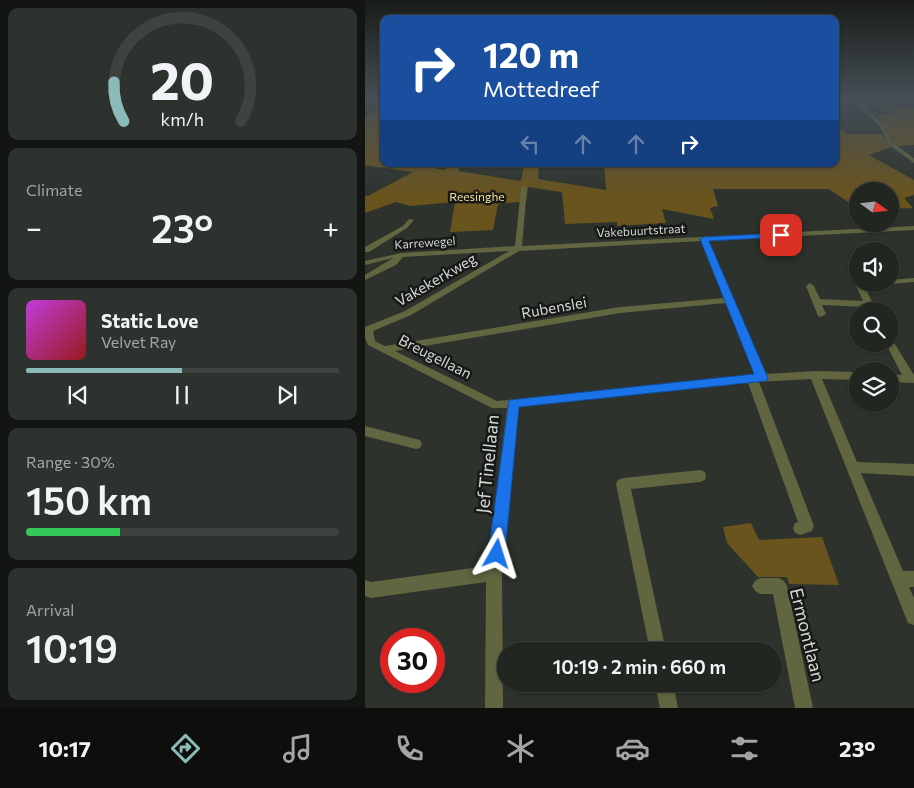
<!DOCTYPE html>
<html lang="en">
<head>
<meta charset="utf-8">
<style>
  :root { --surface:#222621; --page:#2e322e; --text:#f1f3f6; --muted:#a2a5a5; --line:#3f433f; --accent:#8bbbb9 }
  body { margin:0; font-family:Commissioner,sans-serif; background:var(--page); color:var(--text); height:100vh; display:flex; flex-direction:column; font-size:19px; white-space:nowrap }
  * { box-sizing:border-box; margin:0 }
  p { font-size:16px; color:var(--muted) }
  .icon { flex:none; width:28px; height:28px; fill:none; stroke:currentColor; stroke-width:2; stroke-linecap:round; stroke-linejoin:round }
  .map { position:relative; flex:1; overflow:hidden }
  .details { display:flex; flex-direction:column; gap:8px; padding:8px; background:#131512; width:365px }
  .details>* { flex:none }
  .top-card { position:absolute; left:15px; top:15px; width:459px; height:152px; border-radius:10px; box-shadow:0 1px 4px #0004,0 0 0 1px var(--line); background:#1a4fa0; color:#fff; overflow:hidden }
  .needle { width:32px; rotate:105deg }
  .fabs { position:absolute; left:484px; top:182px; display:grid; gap:10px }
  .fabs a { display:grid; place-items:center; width:50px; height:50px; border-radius:50%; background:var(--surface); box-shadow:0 1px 4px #0004,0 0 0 1px var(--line); font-size:25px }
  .speed { position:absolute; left:15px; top:628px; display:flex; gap:10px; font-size:25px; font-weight:700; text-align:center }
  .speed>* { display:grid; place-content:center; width:65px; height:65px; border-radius:50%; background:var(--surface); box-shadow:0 1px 4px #0004,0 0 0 1px var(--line); line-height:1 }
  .speed .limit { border:8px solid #d22; background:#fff; color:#111 }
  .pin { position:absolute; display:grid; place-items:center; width:42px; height:42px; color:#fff; margin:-21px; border-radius:10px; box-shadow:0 2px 8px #0006 }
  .me { position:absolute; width:55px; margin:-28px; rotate:6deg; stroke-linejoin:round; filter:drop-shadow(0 0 4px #0008) }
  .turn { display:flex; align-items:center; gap:18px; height:105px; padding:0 20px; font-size:22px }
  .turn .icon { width:65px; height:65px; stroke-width:2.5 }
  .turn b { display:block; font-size:35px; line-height:42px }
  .lanes { display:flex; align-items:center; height:48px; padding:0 20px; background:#0003; justify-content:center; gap:25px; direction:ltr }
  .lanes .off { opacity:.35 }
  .big { font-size:38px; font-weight:600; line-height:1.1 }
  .details .tile { flex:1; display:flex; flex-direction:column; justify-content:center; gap:8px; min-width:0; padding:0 18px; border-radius:10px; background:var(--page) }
  .details .dial { align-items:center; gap:0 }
  .dial svg { height:130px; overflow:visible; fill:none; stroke:var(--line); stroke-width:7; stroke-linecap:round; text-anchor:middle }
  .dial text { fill:var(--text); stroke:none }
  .song { display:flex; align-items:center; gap:15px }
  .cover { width:60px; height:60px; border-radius:8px; background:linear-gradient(135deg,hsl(290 70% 55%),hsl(0 70% 35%)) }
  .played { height:5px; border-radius:2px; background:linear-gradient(90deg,var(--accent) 50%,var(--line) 50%) }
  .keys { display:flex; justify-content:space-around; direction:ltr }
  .heat { display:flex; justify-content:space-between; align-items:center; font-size:28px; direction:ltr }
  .charge { height:8px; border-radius:4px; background:linear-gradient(90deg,#34c759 30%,var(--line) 0) }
  .trip { position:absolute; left:132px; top:642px; width:285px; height:50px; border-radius:25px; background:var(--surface); box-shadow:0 1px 4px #0004,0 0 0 1px var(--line); font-weight:600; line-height:50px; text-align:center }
  .tab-bar { display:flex; height:80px; justify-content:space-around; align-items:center; background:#0e0f0d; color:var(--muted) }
  .tab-bar .icon { width:35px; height:35px }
  .tab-bar .selected { color:var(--accent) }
  .tab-bar b { font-size:22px; color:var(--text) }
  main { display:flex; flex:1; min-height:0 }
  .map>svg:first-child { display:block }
  .green { fill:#69541e }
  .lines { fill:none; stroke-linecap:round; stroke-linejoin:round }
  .minor { fill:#616540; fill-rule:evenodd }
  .major { fill:#909949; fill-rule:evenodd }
  .route { fill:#1a73e8; stroke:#114b97 }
  .labels { text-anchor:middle; stroke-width:5; stroke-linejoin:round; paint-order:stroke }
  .far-park-label { font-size:12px; fill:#fcdf9b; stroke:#171917 }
  .far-street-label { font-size:12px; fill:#d4d8d4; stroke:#171917 }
  .street-label { font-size:15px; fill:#d4d8d4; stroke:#171917 }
  .near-street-label { font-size:18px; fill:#d4d8d4; stroke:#171917 }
</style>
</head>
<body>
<main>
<section class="details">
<div class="tile dial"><svg viewBox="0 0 100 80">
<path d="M14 69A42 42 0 1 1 86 69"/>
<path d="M14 69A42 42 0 0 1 8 45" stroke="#8bbbb9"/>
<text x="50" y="56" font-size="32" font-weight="700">20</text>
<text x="50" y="72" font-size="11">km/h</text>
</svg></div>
<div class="tile"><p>Climate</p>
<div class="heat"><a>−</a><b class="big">23°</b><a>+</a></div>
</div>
<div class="tile">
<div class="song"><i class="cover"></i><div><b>Static Love</b><p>Velvet Ray</p></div></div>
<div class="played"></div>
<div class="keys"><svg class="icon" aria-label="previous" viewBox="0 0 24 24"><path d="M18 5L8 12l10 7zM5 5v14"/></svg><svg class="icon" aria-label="pause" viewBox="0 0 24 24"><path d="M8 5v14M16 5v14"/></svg><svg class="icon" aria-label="next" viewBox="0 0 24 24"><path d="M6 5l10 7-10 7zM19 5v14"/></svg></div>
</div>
<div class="tile"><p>Range · 30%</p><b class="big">150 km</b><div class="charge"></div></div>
<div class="tile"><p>Arrival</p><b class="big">10:19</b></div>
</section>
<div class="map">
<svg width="549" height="708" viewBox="0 0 549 708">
  <rect width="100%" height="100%" fill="#2d322c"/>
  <path class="green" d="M501,106L549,107V145L530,146L519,125L511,115L529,114L525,111L518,110L536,109Z
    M15,109H19V164H47L80,170L85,164H97L93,171L156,181L159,164H174L173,179L241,190L239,164H470V129H477L481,134H517L526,147L504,155L549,180V195L539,198L548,208L525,209V191H492V208L464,189H348L353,206L345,208L349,219L297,209L301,223L252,226V222L200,224L197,192L163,187L161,201L133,204L128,230L85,232L90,202L45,206L31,202L0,213V195L3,196L48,172L0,165V116Z
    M386,523L394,540L457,537L474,585L424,584L422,577H393L362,543L358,527Z"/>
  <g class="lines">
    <path class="minor" d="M13,98H18L0,104V102Z
      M487,98H491L519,125L528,143L549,158V163L524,145L515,127Z
      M159,186L162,188L157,246L549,226V230L343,241L401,374L450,371L492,372V380L457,379L492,462L549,464V476L496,473L538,571H549V587H544L549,598V625L543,623L446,379L394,382L449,526L447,531L435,535L430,533L428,528L430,523L433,522L383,383L153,407L137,573L138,708H120L121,582L6,598L0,596V580L6,582L122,566L142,408H127L3,345L0,338V327L40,311L144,251L38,257L31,265L0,280V275L28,258L0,265V261L36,253L150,246L156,188ZM336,241L359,298L255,307L20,346L10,341L8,331L46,315L154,251ZM361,303L390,375L132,401L30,351L255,313Z
      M44,219L49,220L42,228L4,252H0V247L38,226Z
      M549,278V282L525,284H522H525V280Z
      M445,283L449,286L455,299L498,301L491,286L493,284H501L499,286L512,311H504L501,307L457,305L461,314L456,317L453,316L441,286Z
      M525,340L528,341L549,375V383L525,382V374L537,375L521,344H525Z
      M0,426L51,439L55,440L57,444L55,448L51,449L0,436Z
      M335,470L340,472L341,476L340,480L335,482L266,489L301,651H285L251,484L253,480L258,478Z
      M395,578H414L419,581L422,586L448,708H430L408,594H395L390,591L387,586L390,581Z
      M290,684H308L313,708H295Z"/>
    <path class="major" d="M9,98H19V99H11Z"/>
  </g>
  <linearGradient id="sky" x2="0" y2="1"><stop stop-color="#191c18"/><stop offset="0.5" stop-color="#464f56"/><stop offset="1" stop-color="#464f56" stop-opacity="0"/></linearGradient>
  <rect width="549" height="197" fill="url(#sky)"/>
  <path class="route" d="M416,233L420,235L419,237L344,241L403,378L401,381L154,407L140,554L137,560L132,562L126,560L123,554L144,400L389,374L335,239L339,237Z"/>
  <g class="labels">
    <g class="far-park-label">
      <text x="112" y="201">Reesinghe</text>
    </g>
    <g class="far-street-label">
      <text transform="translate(276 231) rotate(-3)" y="4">Vakebuurtstraat</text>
      <text transform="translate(60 243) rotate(-4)" y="4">Karrewegel</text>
    </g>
    <g class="street-label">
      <text transform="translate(71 280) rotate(-30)" y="5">Vakekerkweg</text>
      <text transform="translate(189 308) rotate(-10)" y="5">Rubenslei</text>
      <text transform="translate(70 357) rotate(27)" y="5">Breugellaan</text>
    </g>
    <g class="near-street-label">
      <text transform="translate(123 464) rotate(-84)" y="6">Jef Tinellaan</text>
      <text transform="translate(442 635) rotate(76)" y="6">Ermontlaan</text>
    </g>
  </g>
</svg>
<div class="fabs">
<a><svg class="needle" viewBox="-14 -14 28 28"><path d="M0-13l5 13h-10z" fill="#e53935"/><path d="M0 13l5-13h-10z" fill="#a2a5a5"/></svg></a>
<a><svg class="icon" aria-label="sound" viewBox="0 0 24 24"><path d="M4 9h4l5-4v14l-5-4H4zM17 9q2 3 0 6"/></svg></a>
<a><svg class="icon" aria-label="search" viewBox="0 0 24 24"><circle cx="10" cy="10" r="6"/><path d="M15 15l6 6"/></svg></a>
<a><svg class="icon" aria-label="layers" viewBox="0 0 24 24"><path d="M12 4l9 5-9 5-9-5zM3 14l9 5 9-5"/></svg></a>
</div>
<div class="speed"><div class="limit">30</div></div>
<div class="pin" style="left:416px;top:235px;background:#d93025"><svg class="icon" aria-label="arrive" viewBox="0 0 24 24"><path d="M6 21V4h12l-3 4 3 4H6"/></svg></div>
<svg class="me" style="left:132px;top:554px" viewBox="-20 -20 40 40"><path d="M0-17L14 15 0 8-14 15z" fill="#1a73e8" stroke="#fff" stroke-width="4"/></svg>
<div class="trip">10:19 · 2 min · 660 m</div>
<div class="top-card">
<div class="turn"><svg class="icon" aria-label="right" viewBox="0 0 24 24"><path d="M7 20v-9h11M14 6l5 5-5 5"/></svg><div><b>120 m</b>Mottedreef</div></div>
<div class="lanes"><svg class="icon off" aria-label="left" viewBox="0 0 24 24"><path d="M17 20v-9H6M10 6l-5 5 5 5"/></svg><svg class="icon off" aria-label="ahead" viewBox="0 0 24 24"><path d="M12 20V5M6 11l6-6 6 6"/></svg><svg class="icon off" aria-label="ahead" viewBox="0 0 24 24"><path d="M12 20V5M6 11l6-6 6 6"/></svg><svg class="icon" aria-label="right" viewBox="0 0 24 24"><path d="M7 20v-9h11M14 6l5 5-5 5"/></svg></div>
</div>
</div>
</main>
<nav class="tab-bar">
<b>10:17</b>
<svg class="icon selected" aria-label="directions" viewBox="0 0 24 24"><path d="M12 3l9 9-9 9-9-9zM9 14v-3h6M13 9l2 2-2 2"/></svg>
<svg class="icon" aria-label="music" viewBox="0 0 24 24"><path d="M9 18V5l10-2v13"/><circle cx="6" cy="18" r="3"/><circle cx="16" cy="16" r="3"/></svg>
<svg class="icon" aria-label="phone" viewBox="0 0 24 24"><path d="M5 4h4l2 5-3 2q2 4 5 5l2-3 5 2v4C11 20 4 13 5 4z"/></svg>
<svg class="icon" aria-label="climate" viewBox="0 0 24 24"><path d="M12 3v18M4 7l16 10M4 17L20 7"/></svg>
<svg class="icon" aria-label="car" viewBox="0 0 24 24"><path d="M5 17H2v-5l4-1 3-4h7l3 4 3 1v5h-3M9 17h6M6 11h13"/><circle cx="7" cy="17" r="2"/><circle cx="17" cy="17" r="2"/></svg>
<svg class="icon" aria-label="filters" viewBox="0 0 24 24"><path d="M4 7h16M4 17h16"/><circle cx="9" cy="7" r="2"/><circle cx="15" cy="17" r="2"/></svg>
<b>23°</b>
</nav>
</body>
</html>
